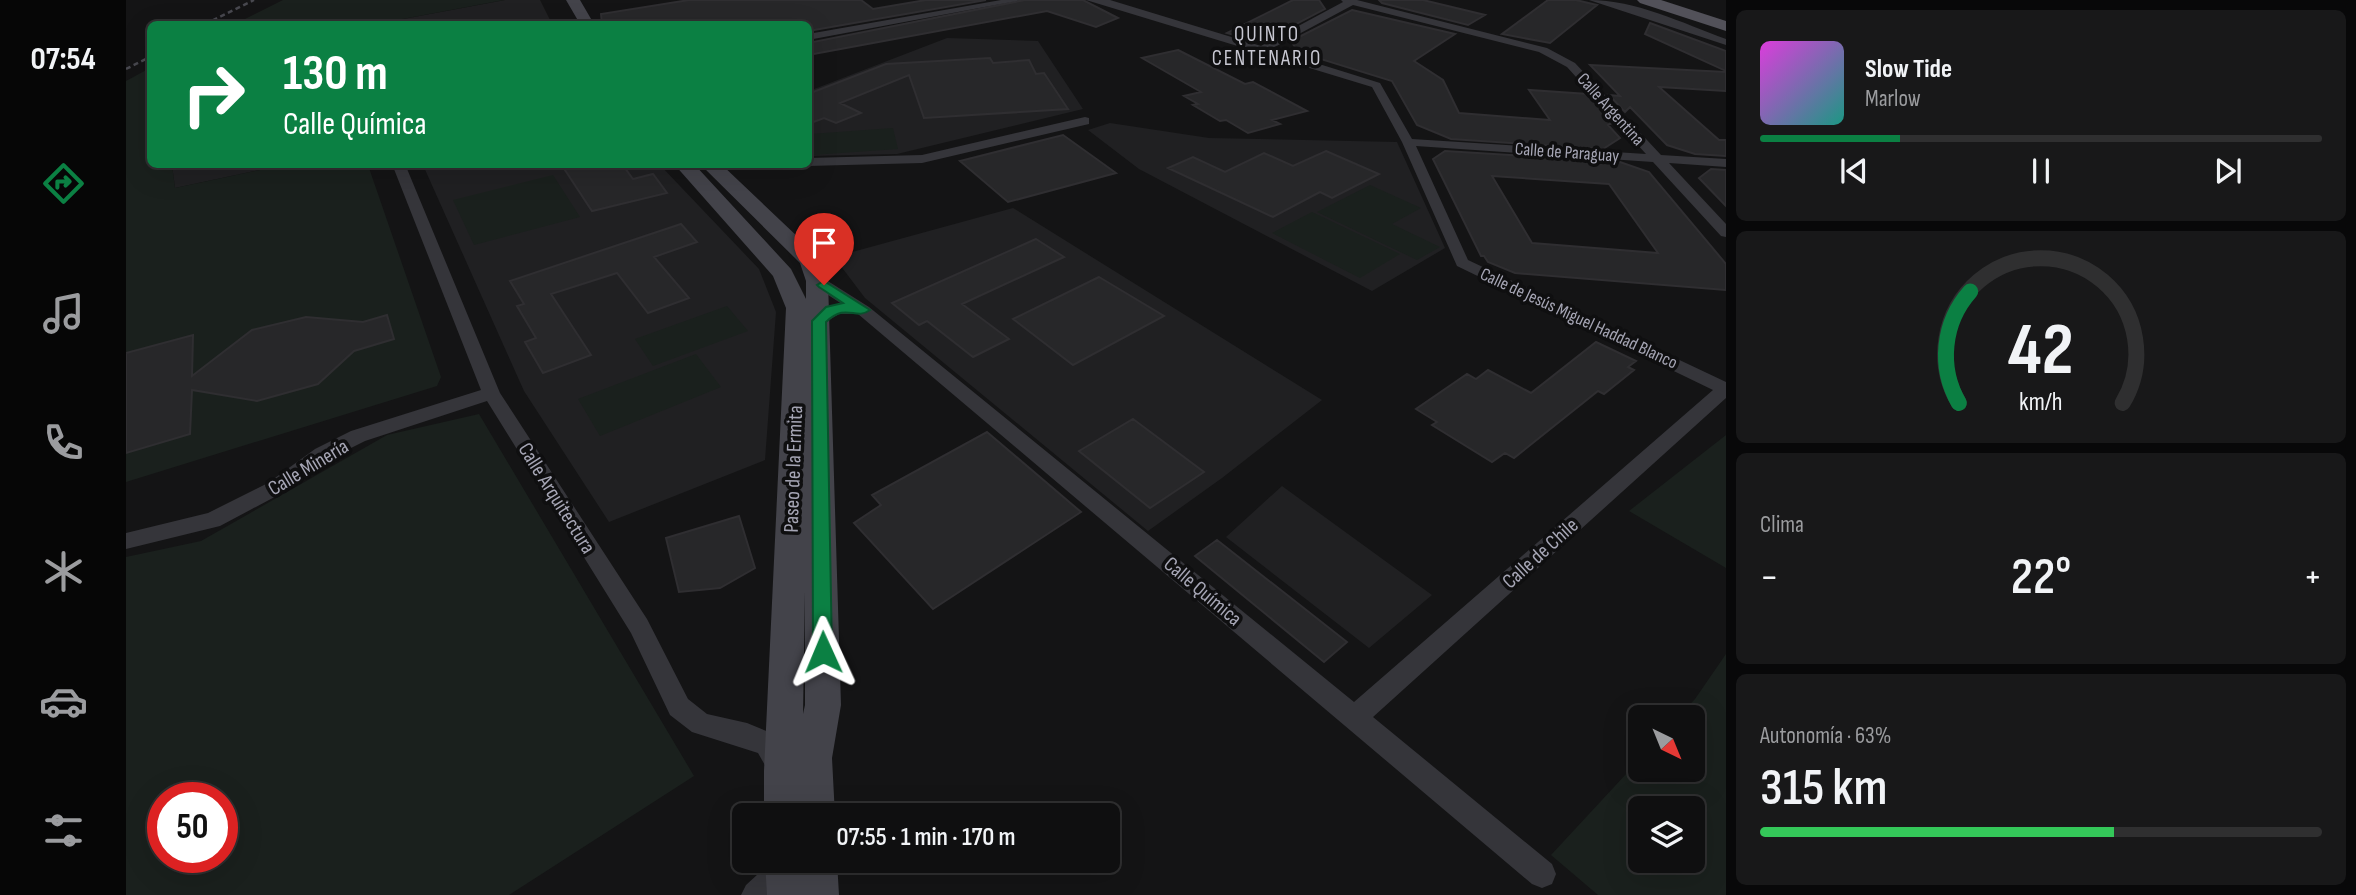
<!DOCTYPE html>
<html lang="es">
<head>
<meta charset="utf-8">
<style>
  :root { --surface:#0f0f10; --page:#181819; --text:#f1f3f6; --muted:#9b9c9f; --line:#2f2f30; --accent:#0b8043 }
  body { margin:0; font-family:"Sofia Sans Condensed",sans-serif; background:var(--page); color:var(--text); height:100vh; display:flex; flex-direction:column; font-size:26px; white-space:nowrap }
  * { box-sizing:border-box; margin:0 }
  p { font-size:23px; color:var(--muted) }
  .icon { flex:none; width:38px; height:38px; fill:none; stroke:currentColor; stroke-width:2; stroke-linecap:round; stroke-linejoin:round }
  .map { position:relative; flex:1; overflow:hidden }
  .sheet { display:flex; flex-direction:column; gap:10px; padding:10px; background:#080809; width:630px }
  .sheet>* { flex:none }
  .banner { position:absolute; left:21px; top:21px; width:665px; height:147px; border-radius:10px; box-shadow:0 7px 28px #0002,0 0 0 2px var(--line); background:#0b8043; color:#fff; overflow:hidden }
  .needle { width:46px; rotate:137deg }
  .buttons { position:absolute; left:1502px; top:705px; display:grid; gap:14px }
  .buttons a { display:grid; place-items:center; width:77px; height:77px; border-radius:10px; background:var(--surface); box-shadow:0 7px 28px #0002,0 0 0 2px var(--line); font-size:35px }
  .speed { position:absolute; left:21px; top:782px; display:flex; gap:14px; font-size:35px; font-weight:700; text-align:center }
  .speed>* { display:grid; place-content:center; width:91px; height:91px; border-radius:50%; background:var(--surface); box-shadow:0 7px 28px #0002,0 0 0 2px var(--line); line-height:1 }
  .speed .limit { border:10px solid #d22; background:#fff; color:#111 }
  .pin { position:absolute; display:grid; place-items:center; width:60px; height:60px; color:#fff; margin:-72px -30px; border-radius:50% 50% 50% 0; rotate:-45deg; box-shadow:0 0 7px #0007 }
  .pin .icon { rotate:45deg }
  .me { position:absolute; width:77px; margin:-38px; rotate:359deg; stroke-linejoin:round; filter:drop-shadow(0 0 5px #0008) }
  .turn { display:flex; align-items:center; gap:24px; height:147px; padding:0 21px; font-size:32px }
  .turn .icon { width:91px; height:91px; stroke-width:2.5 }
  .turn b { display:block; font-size:49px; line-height:60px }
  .big { font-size:52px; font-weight:600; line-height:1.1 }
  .sheet .card { flex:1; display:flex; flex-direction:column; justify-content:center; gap:10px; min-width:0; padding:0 24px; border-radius:10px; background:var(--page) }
  .sheet .dial { align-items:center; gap:0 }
  .dial svg { height:182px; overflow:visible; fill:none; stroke:var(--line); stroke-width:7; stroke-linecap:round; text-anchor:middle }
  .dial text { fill:var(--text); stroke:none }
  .song { display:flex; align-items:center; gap:21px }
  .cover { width:84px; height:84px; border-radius:10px; background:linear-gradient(135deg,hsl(300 70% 55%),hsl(170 70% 35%)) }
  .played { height:7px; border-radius:4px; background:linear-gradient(90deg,var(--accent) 25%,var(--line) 25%) }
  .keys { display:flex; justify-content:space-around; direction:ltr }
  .heat { display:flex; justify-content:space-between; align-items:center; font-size:38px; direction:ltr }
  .charge { height:10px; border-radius:5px; background:linear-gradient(90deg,#34c759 63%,var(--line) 0) }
  .trip { position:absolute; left:606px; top:803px; width:388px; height:70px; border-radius:10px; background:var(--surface); box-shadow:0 7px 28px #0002,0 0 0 2px var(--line); font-weight:600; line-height:70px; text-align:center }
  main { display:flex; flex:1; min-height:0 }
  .dock { display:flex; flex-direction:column; width:126px; justify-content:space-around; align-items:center; background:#060606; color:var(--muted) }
  .dock .icon { width:49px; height:49px }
  .dock .current { color:var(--accent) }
  .dock b { font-size:32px; color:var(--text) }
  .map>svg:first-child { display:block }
  .built { fill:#202022 }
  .green { fill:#1a201d; fill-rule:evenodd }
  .building { fill:#272729; stroke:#2f2e31; stroke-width:2; fill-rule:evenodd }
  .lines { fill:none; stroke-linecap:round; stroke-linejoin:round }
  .street { fill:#35353a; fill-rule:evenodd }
  .secondary { fill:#43434a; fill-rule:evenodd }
  .primary { fill:#525159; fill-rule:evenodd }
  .rail { stroke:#48484f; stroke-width:2.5; stroke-dasharray:5 3.5; stroke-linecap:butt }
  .route { fill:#0b8043; stroke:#07532c; stroke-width:2 }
  .labels { text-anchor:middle; stroke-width:7; stroke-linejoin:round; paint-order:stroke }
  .far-street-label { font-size:18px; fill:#a6a6b5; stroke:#0f0f10 }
  .far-quarter-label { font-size:21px; letter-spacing:2px; fill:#c7c7d1; stroke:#0f0f10 }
  .street-label { font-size:21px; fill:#a6a6b5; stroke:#0f0f10 }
</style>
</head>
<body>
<main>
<nav class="dock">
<b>07:54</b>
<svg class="icon current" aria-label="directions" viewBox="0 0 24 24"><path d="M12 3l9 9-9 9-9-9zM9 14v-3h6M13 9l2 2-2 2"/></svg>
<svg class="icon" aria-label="music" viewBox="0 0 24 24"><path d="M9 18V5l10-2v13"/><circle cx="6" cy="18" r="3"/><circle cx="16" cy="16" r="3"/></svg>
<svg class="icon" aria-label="phone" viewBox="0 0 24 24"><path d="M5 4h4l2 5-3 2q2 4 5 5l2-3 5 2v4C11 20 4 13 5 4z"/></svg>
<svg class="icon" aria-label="climate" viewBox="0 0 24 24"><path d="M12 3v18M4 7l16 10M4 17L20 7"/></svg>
<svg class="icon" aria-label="car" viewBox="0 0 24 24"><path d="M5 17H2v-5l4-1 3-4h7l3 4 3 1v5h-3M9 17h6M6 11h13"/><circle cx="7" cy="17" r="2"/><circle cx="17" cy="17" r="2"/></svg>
<svg class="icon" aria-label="filters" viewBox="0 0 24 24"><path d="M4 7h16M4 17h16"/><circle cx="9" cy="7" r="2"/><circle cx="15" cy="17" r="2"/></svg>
</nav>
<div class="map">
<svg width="1600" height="895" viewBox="0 0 1600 895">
  <rect width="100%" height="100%" fill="#141415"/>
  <path class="built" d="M379,0H414L426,24H250Z
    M821,38L912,41L957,109L771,154L683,156V91Z
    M984,123L1083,138L1271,142L1319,248L1246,291L1013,169L962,130Z
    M46,165H157L49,188Z
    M297,165H534L633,269L650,312L639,460L483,522L398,391Z
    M887,208L1196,400L1096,478L1022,531L739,298L708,257Z
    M1156,486L1306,595L1243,648L1100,537Z"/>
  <path class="green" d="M157,0H378L250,24H109Z
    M24,68V164L46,165L49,188L157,165H242L315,377L311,386L0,482V81Z
    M767,128L772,149L686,155L684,134Z
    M427,175L454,217L348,245L327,200Z
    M1244,185L1295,208L1266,224L1314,247L1291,260L1191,212Z
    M1186,212L1274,254L1234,278L1146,233Z
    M601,306L622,331L527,366L509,339Z
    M570,354L595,387L474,436L452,399Z
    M353,414L568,776L383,895H0V557L75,541L261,435ZM37,798H96V858H37Z
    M1600,435V568L1503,511Z
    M1600,654V895H1472L1425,855L1514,759V770H1566V718L1552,717L1569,699ZM1514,808H1566V861H1514Z"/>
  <path class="building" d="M563,0H735L747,9L800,0H860L682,31V24H476L475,14Z
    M899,0H957L992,18L970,27L921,11L682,55V43Z
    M1167,0H1193L1199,9L1157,31L1155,28L1141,36H1112L1101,33Z
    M1253,0H1297L1359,15L1342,25L1256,3Z
    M1422,0H1450L1471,5L1424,43L1376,34Z
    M1226,10L1329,34L1288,61L1317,80L1333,113L1424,120L1403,90L1462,94L1488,122L1482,125L1494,138L1477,149L1325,139L1291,125L1266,81L1172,52L1165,41Z
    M1524,23L1600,51V71L1519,34Z
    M1052,50L1119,84L1127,82L1181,111L1146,120L1154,124L1122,133L1100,120L1094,121L1067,105L1072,104L1058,96L1075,92L1016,58Z
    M864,58L867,63L903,60L910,74L918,73L942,109L798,118L783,75L714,103L735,113L710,123L698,118L682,124V94L760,64Z
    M1464,65L1600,72V91L1533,87L1593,140H1600V156L1569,154L1541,145L1504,107L1499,112L1483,95L1494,96Z
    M937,135L990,173L882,202L834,161Z
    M1200,151L1253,174L1206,198L1194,192L1147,217L1042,168L1067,157L1099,172L1138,153L1167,166Z
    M1319,151L1494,162L1523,172L1600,264V290L1389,273L1362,262L1358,256H1355L1307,159ZM1366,176L1483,184L1532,253L1406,243Z
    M435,164H496L507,179L527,174L541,193L466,211Z
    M1585,169L1600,170V206L1573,178Z
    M555,224L571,242L528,257L563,298L522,313L491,273L425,294L465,355L417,373L399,342L410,338L391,306L398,304L384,281Z
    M910,239L938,257L836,304L883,339L847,357L801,321L793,325L766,303Z
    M973,277L1038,316L947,365L887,319Z
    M261,315L268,339L228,351L192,384L131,401L66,390L64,434L0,453V353L67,335L66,376L126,330L180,317L237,322Z
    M1470,342L1510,361L1502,367L1508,370L1478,394L1472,391L1388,458L1379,453L1366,462L1306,425L1311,422L1290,409L1341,374L1350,379L1362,370L1405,393Z
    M1007,419L1078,472L1024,508L953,451Z
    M861,432L955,512L807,609L728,523L755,505L746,495Z
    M613,516L629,568L594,588L553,592L540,538Z
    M1091,540L1221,642L1198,662L1069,556Z"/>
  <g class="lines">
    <path class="street" d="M875,0H896L682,40V34Z
      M960,0H984L1135,46L1217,2L1215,0H1231L1421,48L1449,63L1535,155L1600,159V167L1543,163L1600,224V237L1595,236L1527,162L1290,146L1342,260L1600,382V398L1247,717L1426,864L1430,874L1426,884L1416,888L1406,884L732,314H713L693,326L685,321L696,309L716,304L685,284L683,281L685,278H697L743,307L1228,702L1587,390L1331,266L1276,142L1246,87ZM1227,5L1413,52L1441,67L1520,154L1286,139L1254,83L1145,49Z
      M1463,0C1510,0 1556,23 1600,39V45Z
      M959,117L963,118V124L796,163L682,166L677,164H682V158L796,155Z
      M266,164H279L374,393L521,619L562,699L581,714L621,723L650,735L666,765L662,774L653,778L644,774L632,753L566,732L544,715L505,633L361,401L239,441L203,459L156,493L94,526L0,549V533L82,513L142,483L189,449L225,431L355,390Z
      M646,861H671L674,868L670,878L652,895H615L620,885Z"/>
    <path class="secondary" d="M440,0H454L468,24H454Z
      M548,164H568L665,269L680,299V281L674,263L574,164H595L692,256L702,281L715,705L706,758L709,816H638V771L660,308L647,276ZM679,591V705L677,714Z
      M639,861H711L713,895H641Z"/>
    <path class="primary" d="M1511,0H1535L1600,21V31L1514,3Z"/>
    <path class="rail" d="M79,24L128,0
      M0,69L24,57"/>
  </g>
  <path class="route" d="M698,281L744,310C729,321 721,302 700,322L706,652L704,658L697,661L690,658L687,652L686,321L700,307L717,303L693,287L691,285Z"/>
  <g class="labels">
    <g class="far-street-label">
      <text transform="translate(1485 109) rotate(48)" y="6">Calle Argentina</text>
      <text transform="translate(1441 152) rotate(4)" y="6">Calle de Paraguay</text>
      <text transform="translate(1453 318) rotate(25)" y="6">Calle de Jesús Miguel Haddad Blanco</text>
    </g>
    <g class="far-quarter-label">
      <text x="1141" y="41">QUINTO<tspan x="1141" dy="24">CENTENARIO</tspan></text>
    </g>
    <g class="street-label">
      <text transform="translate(182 467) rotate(-31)" y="7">Calle Minería</text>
      <text transform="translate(667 469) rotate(-88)" y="7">Paseo de la Ermita</text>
      <text transform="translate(431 498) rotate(58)" y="7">Calle Arquitectura</text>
      <text transform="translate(1414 553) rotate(-42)" y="7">Calle de Chile</text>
      <text transform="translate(1077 591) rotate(40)" y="7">Calle Química</text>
    </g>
  </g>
</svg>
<div class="buttons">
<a><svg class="needle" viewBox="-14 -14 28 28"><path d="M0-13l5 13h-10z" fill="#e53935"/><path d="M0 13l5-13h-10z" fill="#9b9c9f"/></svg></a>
<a><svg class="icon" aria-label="layers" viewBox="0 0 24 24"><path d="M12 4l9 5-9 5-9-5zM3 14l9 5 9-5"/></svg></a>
</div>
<div class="speed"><div class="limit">50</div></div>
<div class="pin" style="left:698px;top:285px;background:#d93025"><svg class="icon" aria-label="arrive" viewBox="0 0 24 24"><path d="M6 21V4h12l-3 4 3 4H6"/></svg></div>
<svg class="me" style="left:697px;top:652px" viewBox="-20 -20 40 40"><path d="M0-17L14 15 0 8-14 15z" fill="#0b8043" stroke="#fff" stroke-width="4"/></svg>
<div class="trip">07:55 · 1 min · 170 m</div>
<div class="banner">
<div class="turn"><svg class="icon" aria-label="right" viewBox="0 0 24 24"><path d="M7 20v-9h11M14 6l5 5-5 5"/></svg><div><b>130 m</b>Calle Química</div></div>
</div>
</div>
<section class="sheet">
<div class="card">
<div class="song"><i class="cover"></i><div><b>Slow Tide</b><p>Marlow</p></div></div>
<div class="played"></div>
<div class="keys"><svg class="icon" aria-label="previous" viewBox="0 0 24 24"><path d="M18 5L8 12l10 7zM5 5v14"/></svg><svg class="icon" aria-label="pause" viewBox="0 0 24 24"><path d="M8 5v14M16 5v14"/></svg><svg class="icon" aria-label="next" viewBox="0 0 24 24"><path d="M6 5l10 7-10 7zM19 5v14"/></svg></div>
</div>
<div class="card dial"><svg viewBox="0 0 100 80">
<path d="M14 69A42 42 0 1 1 86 69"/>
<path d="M14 69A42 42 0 0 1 19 20" stroke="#0b8043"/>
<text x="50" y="56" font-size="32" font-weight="700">42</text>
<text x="50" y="72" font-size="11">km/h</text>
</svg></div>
<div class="card"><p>Clima</p>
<div class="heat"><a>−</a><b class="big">22°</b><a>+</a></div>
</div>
<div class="card"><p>Autonomía · 63%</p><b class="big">315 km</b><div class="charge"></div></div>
</section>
</main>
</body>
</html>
